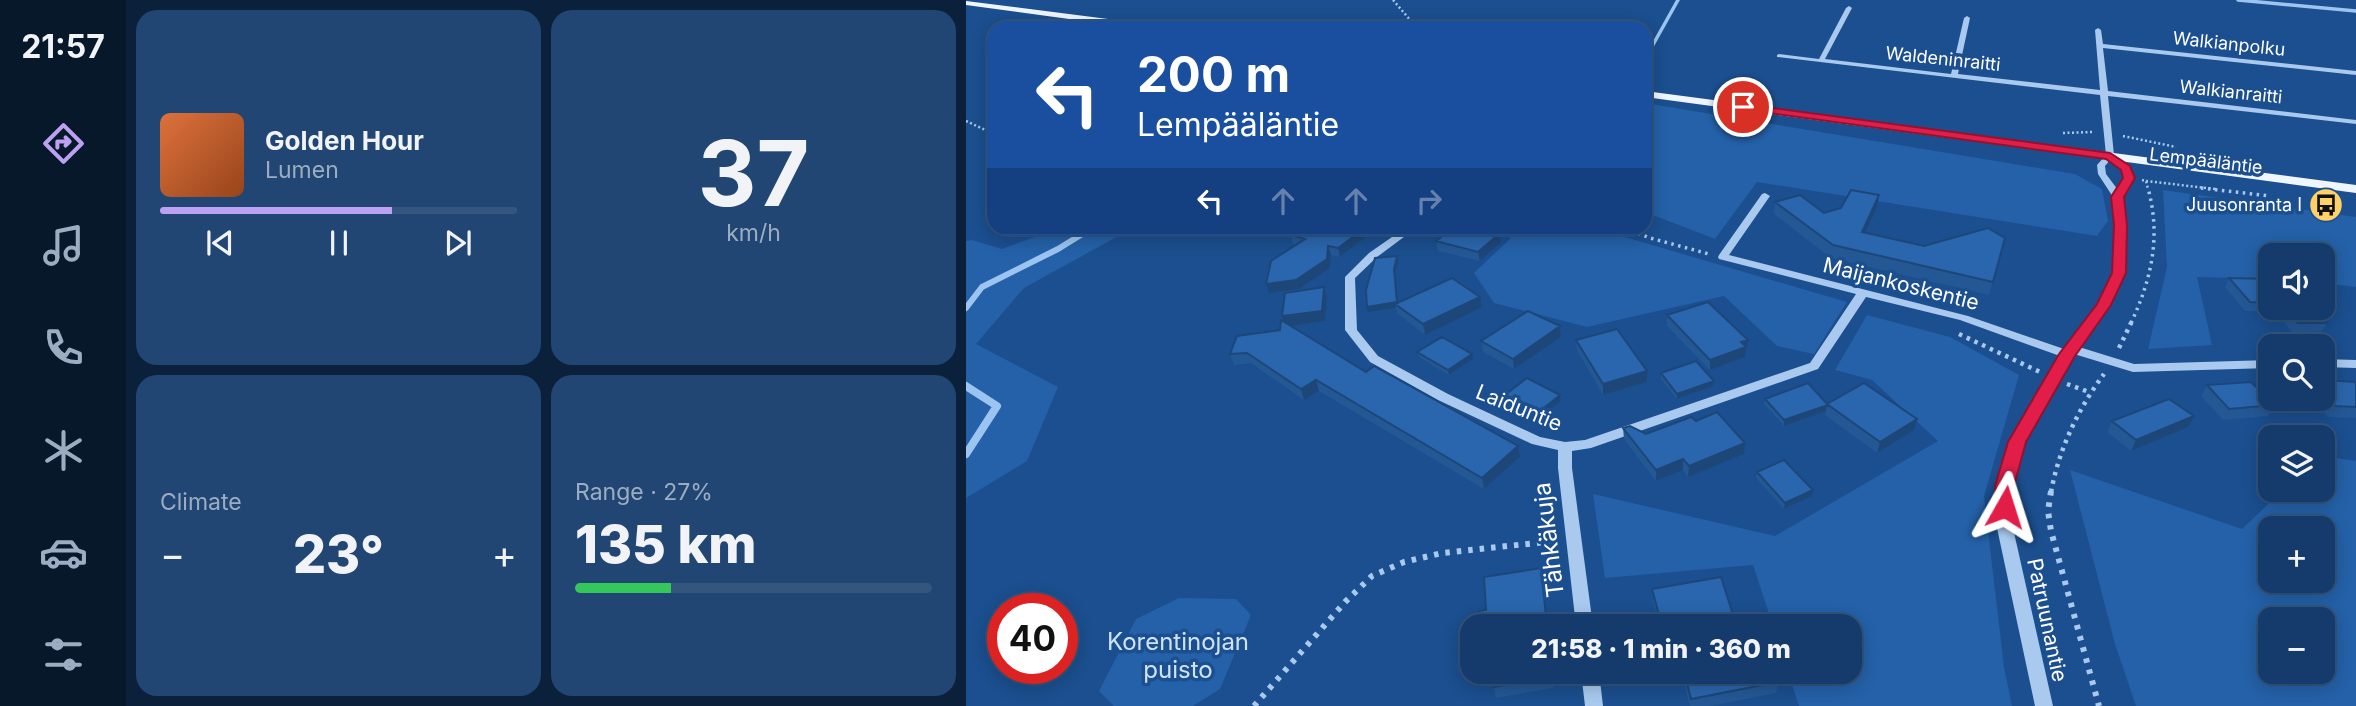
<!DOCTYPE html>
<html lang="en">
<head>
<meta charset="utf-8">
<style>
  :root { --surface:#143b6b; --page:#214673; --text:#f1f3f6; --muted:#9dadc1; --line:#33557e; --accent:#bca0f2 }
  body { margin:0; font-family:Inter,sans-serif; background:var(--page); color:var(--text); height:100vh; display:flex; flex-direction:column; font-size:26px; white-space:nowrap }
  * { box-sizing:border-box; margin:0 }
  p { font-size:23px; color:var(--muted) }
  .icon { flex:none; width:38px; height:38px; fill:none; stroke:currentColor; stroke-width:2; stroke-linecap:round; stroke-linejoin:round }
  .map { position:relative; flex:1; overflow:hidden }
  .side { display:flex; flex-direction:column; gap:10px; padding:10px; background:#0b203b; width:840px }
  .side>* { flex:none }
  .hud { position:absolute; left:21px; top:21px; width:665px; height:214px; border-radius:21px; box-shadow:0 4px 18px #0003,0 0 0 2px var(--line); background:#1a4fa0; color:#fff; overflow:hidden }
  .buttons { position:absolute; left:1292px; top:243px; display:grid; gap:14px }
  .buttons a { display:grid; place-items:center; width:77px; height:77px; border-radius:14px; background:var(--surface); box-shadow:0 4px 18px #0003,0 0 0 2px var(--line); font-size:35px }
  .speed { position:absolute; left:21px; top:593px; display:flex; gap:14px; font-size:35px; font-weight:700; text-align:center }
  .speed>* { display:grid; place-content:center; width:91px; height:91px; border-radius:50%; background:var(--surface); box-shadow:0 4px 18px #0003,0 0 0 2px var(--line); line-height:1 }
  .speed .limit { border:10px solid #d22; background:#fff; color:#111 }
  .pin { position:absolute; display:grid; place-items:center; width:60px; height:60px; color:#fff; margin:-30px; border:4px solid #fff; border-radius:50%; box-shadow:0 2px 7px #0007 }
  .me { position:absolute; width:77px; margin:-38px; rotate:6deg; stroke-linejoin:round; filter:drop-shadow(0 0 5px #0008) }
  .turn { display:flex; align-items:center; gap:24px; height:147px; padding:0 35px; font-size:32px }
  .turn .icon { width:91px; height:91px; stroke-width:2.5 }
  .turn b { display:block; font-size:49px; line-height:60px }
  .lanes { display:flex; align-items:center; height:66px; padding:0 35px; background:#0003; justify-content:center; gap:35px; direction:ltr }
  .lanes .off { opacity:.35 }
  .big { font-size:52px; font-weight:800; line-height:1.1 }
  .side .tile { flex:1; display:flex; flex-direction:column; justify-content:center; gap:10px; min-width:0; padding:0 24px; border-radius:21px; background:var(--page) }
  .side .dial { align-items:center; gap:0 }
  .dial b { font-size:91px; line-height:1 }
  .song { display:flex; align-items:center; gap:21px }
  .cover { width:84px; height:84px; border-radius:10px; background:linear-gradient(135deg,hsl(20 70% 55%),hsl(20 70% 35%)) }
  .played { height:7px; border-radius:4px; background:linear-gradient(90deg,var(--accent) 65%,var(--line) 65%) }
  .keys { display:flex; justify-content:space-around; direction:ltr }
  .heat { display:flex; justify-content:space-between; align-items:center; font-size:38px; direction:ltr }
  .charge { height:10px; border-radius:5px; background:linear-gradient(90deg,#34c759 27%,var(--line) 0) }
  .side .tiles { flex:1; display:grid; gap:10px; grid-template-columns:repeat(2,1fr) }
  .trip { position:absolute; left:494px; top:614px; width:402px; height:70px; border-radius:21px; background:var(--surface); box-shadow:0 4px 18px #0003,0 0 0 2px var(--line); font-weight:800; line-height:70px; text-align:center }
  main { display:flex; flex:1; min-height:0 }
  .menu { display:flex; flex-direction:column; width:126px; justify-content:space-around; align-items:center; background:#08182b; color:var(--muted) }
  .menu .icon { width:49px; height:49px }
  .menu .on { color:var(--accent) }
  .menu b { font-size:32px; color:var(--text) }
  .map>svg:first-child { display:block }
  .green { fill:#2461a8; fill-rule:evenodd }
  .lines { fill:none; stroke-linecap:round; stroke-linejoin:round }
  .stream-far2 { stroke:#9cc4f0; stroke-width:3.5 }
  .stream-far1 { stroke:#9cc4f0; stroke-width:6 }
  .stream { stroke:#9cc4f0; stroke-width:8 }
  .path-far3 { stroke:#a9c9ee; stroke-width:2.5; stroke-dasharray:2 2.5; stroke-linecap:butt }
  .path-far2 { stroke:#a9c9ee; stroke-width:3.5; stroke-dasharray:2.5 4.5; stroke-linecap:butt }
  .path-far1 { stroke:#a9c9ee; stroke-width:4.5; stroke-dasharray:3.5 5; stroke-linecap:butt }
  .path { stroke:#a9c9ee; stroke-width:6; stroke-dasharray:4.5 7; stroke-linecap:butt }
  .minor { fill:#a9c9ee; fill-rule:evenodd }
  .major { fill:#f0f6ff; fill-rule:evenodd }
  .wall { fill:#245895 }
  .shaded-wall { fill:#1d4779 }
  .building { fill:#2a66ad; stroke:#1d4779; stroke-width:2 }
  .route { fill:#e11d48; stroke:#92132f; stroke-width:2 }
  .labels { text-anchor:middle; stroke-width:7; stroke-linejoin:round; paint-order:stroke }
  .far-street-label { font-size:18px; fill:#fff; stroke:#1b4f8f }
  .far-poi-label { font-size:18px; fill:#fff; stroke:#1b4f8f; text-anchor:end }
  .street-label { font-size:21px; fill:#fff; stroke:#1b4f8f }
  .near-street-label { font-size:24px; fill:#fff; stroke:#1b4f8f }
  .near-park-label { font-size:24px; fill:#cfe3fa; stroke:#1b4f8f }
</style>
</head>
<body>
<main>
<nav class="menu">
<b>21:57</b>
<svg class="icon on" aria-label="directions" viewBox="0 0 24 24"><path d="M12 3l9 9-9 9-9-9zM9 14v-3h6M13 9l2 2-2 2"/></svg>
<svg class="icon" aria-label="music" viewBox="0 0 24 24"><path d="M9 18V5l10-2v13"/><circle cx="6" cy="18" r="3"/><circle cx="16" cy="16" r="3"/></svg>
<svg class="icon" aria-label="phone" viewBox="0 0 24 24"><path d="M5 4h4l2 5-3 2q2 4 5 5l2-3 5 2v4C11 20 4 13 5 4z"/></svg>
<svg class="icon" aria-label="climate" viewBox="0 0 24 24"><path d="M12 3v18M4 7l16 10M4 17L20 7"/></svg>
<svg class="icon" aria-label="car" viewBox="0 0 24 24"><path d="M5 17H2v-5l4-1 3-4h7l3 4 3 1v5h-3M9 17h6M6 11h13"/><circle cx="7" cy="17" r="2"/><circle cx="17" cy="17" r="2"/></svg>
<svg class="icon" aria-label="filters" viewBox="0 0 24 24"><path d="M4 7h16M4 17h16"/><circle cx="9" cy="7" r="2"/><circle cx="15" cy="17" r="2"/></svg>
</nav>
<section class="side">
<div class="tiles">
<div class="tile">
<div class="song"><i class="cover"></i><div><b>Golden Hour</b><p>Lumen</p></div></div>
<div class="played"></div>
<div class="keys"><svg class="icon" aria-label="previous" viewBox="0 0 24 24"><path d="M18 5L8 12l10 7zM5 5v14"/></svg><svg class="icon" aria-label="pause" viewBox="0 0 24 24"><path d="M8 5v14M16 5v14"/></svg><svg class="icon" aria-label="next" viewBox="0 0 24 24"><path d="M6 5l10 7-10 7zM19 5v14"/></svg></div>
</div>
<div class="tile dial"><b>37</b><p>km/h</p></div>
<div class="tile"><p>Climate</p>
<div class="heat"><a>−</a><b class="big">23°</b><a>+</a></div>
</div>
<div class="tile"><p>Range · 27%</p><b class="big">135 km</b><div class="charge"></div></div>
</div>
</section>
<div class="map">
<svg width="1390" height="706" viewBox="0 0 1390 706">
  <rect width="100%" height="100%" fill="#1b4f8f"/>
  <path class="green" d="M679,103L1109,174L1136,189L1142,221L1131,236L791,182L749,239L679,212Z
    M1197,190L1390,217V287L1356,283V256H1304V279L1231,277L1246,345L1182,349L1201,267Z
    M93,228H161L147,239L58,288L10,344L92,387L61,461L0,498V241L6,240L36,249Z
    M503,228H637L652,235L881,302L848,354L811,346L758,296L621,327L528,303L508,273L545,238Z
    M901,315L984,337L1053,375L1018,496L1038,667L1046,706H833L822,672H884V626H807L787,565L639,578L627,494L809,536L972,441L906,380L869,370Z
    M1356,456L1390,461V706H1170L1149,644L1104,470L1276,529L1317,490H1356ZM1356,528V581H1304V528ZM1304,620H1356V672H1304Z
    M213,598L270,599L285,615L254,689L227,706H148L133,691L170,619Z"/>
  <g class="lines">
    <path class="stream-far2" d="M1272,0L1390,11
      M679,59L712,0"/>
    <path class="stream-far1" d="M0,308L16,287L92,249L126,228"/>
    <path class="stream" d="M0,386L31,406L0,454"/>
    <path class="path-far3" d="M427,0L451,28
      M200,21L251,28
      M0,121L28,134
      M1097,133L1127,132
      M1157,136L1210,147
      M1176,180L1180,181L1182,189
      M1180,181L1249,189"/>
    <path class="path-far2" d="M1235,188L1304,196
      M659,228L684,238L743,254
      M1165,323C1186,278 1195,236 1182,188"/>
    <path class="path-far1" d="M993,334L1074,372
      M1153,348L1166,321
      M1101,384L1123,392
      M1085,492C1093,449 1112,409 1138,374"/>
    <path class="path" d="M1085,491L1082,511L1085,531L1133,706
      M288,706L379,602L406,576L438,562L476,553L589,541"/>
    <path class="minor" d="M883,6L886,8L859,59L985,74L998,18L1001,16L1004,18L992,74L1134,90L1129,30L1132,28L1135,30L1137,44L1390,71V75L1137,48L1142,91L1390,120V124L1142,96L1148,155L1163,166L1168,178L1157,197L1159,225L1158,273L1144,305L1113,347L1168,364L1304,360V368L1167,372L1108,354L1107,355L1058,442L1045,486L1047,528L1087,706H1069L1031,528V486L1044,442L1094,356L994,320L900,297L852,369L625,448L606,451V468L627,626H610L592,468V450L566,444L472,400L404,362L379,330V277L403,253L439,228H450L411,257L389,278L391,330L412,356L482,394L574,437L599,442L619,440L844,363L890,294L753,259L752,257L753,255L796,194L799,193L804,196L763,255L1002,316L1098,349L1133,304L1148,273L1149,225L1147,197L1132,174L1131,165L1140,155L1134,95L811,57V55L813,54L853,59L880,8ZM1144,160L1156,169L1158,178L1152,190L1140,174L1139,166Z
      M1356,359L1390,360V368L1356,367Z
      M615,672H633L637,706H619Z"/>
    <path class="major" d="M0,1L189,25L193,28H169L0,5Z
      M679,91L1390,185V193L679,97Z"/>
  </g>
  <path class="wall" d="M809,202L858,213L875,208H911L899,233L958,246L1039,238L1023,295L865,258L808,214Z
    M337,228H412L374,257L365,255L364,268L333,289L303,293L330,245L327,244L325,235Z
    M534,233L535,242L514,261L472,251L470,241Z
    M431,256L433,261L429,274L432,302L516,307L459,335L432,314L430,308L402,312Z
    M1263,278L1304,279V308H1347L1361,323L1355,332H1326L1310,312L1279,311L1259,287Z
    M358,287L361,297L359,321L325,326L400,372L554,457L518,489L353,391L338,400L285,363L268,365L264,354L314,330Z
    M701,315L782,340L779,357L744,370L701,326Z
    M594,326L595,337L548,369L517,352L515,341Z
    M610,340L681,371V382L637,395L611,350Z
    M451,352L507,359L483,375L453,357Z
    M695,373L748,381L747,386L711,399L695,379Z
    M1356,380L1390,382V418L1362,417L1347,399H1356Z
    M1241,385L1308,405L1302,416L1257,420L1235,396Z
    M594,395L595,401L569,422L536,404L535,398Z
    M799,399L862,403L951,419L948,430L911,453L859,415L860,411L818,426L798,404Z
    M1146,421L1222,427L1165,451L1141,432Z
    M657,428L680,434L778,454L722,477L717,470L690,481L658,439Z
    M791,472L846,496L818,509L790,478Z
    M686,589L769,621L780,626H693L687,600Z
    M586,672L587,688L530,698L528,687Z
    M715,672H808L812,682L810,693L744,706H724Z"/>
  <path class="shaded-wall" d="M913,195L911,208L893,245L896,232Z
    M399,228H412L374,257L372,248Z
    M534,233L535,242L514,261L512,252Z
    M362,246L365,255L364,268L333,289L303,293L300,284Z
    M431,256L433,261L429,274L433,308L429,304L430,308L402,312L401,307L428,269Z
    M358,287L361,297L359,321L319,327L316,316Z
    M514,297L516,307L459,335L457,324Z
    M594,326L595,337L548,369L547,359Z
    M782,340L779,357L744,370V360L775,342Z
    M506,354L507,359L483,375L482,370Z
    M681,371V382L637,395V384Z
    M350,380L353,391L338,400L335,389Z
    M748,381L747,386L711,399V394Z
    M594,395L595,401L569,422L568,416Z
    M861,405L860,411L818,426V420Z
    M1228,416L1222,427L1165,451L1170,440Z
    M951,419L948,430L911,453L914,442Z
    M779,443L778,454L722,477L723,466Z
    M552,446L554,457L518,489L516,478Z
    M717,459V470L690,481V470Z
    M847,490L846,496L818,509L819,503Z"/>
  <path class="building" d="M885,190L913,195L896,232L958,246L1022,228L1039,238L1027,282L867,245L809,202L834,195L858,213L875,208Z
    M337,228H399L372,248L362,246L361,259L330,280L300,284L305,261L339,239L325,235Z
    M487,228H511L534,233L512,252L470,241Z
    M431,256L428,269L431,302L401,307L400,290L409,258Z
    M486,278L514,297L457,324L429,304Z
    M1263,278L1304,279V303L1284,302Z
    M358,287L356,311L316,316L319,293Z
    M742,302L782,340L775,342L780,347L744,360L701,315Z
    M1319,308H1347L1361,323H1332Z
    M562,311L594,326L547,359L515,341Z
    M315,320L400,372L408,366L552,446L516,478L350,380L335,389L281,353L264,354L271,336L314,330Z
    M651,329L681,371L637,384L610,340Z
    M476,337L506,354L482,370L451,352Z
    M730,361L748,381L711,394L695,373Z
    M561,378L594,395L568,416L535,398Z
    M1356,380L1390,382V407L1369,406L1356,391Z
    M1285,382L1308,405L1263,409L1241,385Z
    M842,383L862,405L818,420L799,399Z
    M898,383L951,419L914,442L861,404Z
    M1203,399L1228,416L1170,440L1146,421Z
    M751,412L779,443L723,466L717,459L690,470L657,428L664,426L680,434L725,417L730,421Z
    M818,460L847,490L819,503L791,472Z
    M575,568L581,626H513V611L520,610L518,577Z
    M755,577L769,621L779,623L780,626H696L686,589Z
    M527,672H585L586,677L528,687Z
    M718,672H808L812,682L725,699Z"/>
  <path class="route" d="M777,104L1144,153L1164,166L1169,178L1158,197L1161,225L1160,273L1145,305L1109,356L1060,442L1048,486L1049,507L1046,512L1039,514L1032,512L1029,507V486L1042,442L1093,354L1131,304L1146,273L1148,225L1145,197L1157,178L1155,170L1140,159L773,109V105Z"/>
  <defs>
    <g id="bus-disc" transform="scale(1.75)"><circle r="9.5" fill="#ffd166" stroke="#1b4f8f"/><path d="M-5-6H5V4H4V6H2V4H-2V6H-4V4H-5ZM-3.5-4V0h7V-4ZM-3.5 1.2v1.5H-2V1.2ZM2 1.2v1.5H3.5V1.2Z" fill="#111"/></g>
  </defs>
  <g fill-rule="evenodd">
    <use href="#bus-disc" x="1360" y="205"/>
  </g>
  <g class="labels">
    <g class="far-street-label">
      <text transform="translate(1263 44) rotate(6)" y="6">Walkianpolku</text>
      <text transform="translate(977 59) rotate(6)" y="6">Waldeninraitti</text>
      <text transform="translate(1265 92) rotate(6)" y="6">Walkianraitti</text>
      <text transform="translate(1240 161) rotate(7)" y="6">Lempääläntie</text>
    </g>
    <g class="far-poi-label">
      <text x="1336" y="211">Juusonranta I</text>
    </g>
    <g class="street-label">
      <text transform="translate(935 284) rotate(14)" y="7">Maijankoskentie</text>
      <text transform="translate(553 408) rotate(22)" y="7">Laiduntie</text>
      <text transform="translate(1081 620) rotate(78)" y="7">Patruunantie</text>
    </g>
    <g class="near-street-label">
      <text transform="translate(583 540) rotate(-97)" y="8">Tähkäkuja</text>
    </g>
    <g class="near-park-label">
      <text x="212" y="650">Korentinojan<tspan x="212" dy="28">puisto</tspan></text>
    </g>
  </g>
</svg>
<div class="buttons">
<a><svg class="icon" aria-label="sound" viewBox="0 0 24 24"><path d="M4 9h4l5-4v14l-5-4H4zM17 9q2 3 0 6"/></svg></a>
<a><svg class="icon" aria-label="search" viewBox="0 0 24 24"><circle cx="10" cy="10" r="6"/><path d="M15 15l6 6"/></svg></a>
<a><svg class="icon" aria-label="layers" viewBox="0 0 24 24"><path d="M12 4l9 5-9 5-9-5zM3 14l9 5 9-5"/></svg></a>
<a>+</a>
<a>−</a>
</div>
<div class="speed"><div class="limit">40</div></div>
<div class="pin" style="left:777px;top:107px;background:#d93025"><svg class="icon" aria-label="arrive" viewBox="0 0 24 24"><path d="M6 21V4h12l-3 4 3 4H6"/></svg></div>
<svg class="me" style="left:1039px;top:507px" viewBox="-20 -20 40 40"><path d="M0-17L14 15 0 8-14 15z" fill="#e11d48" stroke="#fff" stroke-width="4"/></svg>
<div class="trip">21:58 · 1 min · 360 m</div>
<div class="hud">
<div class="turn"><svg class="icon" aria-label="left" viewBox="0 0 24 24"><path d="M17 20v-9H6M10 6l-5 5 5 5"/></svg><div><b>200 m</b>Lempääläntie</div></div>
<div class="lanes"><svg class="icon" aria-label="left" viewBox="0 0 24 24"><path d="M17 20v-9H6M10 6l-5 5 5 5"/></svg><svg class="icon off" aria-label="ahead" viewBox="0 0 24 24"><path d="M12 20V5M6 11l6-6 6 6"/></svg><svg class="icon off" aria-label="ahead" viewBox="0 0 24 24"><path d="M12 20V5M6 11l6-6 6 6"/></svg><svg class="icon off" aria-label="right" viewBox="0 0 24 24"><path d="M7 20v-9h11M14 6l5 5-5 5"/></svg></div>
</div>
</div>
</main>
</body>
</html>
